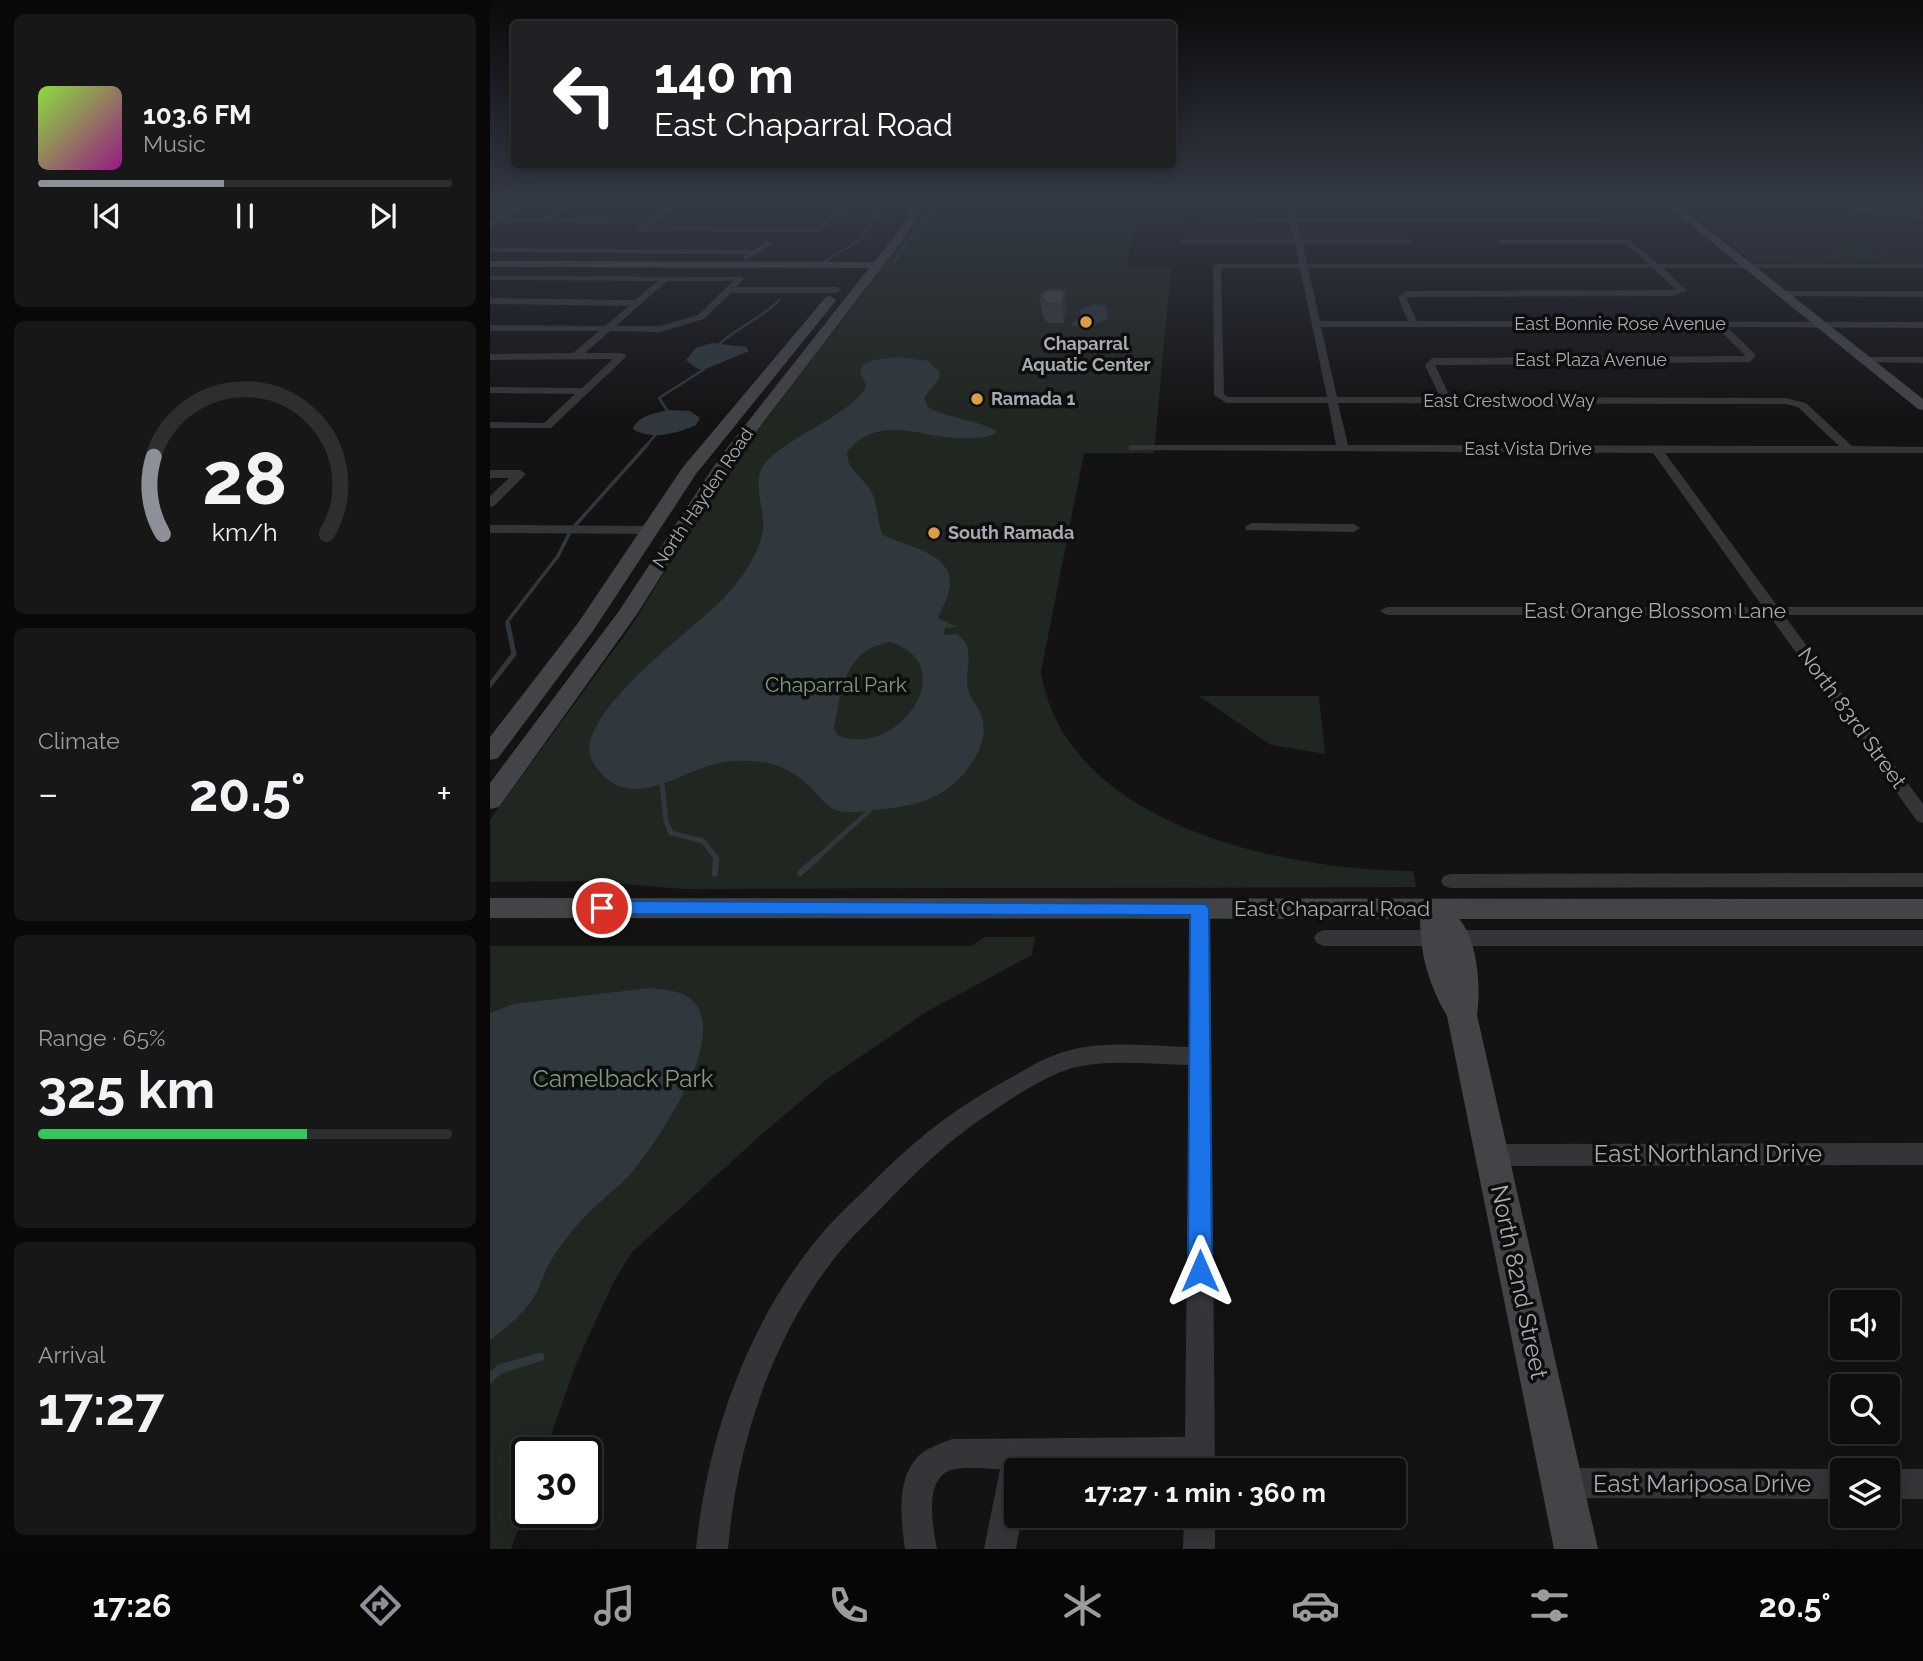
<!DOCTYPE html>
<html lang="en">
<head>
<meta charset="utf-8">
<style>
  :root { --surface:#0e0e0f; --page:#171718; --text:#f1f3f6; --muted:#9b9c9e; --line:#2e2e2f; --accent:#8c9099 }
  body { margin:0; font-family:Raleway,sans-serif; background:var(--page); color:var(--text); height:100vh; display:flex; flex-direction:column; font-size:26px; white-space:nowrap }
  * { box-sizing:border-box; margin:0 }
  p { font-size:23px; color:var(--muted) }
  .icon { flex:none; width:38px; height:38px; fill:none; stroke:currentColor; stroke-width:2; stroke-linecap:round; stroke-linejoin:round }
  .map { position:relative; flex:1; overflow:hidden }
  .panel { display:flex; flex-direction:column; gap:14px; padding:14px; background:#080808; width:490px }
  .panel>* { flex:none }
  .top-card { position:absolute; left:21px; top:21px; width:665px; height:147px; border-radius:7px; box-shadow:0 4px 18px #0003,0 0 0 2px var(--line); background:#202124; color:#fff; overflow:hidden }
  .buttons { position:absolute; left:1340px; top:1290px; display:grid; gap:14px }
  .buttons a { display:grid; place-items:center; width:70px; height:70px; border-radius:7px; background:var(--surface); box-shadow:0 4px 18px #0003,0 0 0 2px var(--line); font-size:35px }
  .speed { position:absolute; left:21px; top:1437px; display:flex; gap:14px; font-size:35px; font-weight:700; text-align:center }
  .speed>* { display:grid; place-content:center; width:91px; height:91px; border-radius:50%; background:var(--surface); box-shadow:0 4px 18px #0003,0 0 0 2px var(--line); line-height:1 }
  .speed .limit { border:4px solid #111; border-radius:10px; background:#fff; color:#111 }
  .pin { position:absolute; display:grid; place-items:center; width:60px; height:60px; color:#fff; margin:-30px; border:4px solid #fff; border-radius:50%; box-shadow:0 2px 7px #0007 }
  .me { position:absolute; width:77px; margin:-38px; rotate:0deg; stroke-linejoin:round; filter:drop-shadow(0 0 5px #0008) }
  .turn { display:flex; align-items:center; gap:24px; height:147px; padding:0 28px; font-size:32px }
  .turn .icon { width:91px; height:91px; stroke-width:2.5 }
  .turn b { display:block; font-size:49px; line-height:60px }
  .big { font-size:52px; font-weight:700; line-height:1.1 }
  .panel .tile { flex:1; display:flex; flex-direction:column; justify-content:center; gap:10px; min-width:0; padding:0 24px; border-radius:10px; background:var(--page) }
  .panel .dial { align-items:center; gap:0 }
  .dial svg { height:182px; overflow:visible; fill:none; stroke:var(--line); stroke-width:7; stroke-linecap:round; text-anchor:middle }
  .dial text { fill:var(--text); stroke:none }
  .song { display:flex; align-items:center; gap:21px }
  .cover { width:84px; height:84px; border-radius:10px; background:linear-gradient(135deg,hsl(90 70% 55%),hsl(310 70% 35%)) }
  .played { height:7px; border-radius:4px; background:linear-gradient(90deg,var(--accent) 45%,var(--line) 45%) }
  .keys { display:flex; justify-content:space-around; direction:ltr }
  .heat { display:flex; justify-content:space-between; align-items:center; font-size:38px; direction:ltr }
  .charge { height:10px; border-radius:5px; background:linear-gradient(90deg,#34c759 65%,var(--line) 0) }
  .trip { position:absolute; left:514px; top:1458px; width:402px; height:70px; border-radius:7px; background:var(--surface); box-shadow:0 4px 18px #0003,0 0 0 2px var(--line); font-weight:700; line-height:70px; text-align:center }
  .tab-bar { display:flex; height:112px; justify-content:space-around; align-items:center; background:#060606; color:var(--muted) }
  .tab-bar .icon { width:49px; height:49px }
  .tab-bar .active { color:var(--accent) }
  .tab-bar b { font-size:32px; color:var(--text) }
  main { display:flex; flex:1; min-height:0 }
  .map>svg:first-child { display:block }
  .built { fill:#1f1f21 }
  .green { fill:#202620 }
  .water { fill:#30383d; fill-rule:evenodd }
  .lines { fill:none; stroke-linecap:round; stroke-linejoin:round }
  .stream-far4 { stroke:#30383d; stroke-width:2.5 }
  .stream-far3 { stroke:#30383d; stroke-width:3.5 }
  .stream-far2 { stroke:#30383d; stroke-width:5 }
  .stream-far1 { stroke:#30383d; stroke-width:6 }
  .stream { stroke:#30383d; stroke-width:9 }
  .street { fill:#343539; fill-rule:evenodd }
  .secondary { fill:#434448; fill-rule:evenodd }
  .wall { fill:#3b3c3f }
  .shaded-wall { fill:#303133 }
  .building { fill:#454649; stroke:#303133; stroke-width:2 }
  .route { fill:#1a73e8; stroke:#114b97; stroke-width:2 }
  .poi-dot { fill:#dc9d43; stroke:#0e0e0f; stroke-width:2.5 }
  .labels { text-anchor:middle; stroke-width:7; stroke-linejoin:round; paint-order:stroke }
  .far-street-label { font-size:18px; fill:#a6abb3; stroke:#0e0e0f }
  .far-poi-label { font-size:18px; font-weight:bold; fill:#a6abb3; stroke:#0e0e0f; text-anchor:start }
  .street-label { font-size:21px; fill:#a6abb3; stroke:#0e0e0f }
  .park-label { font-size:21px; fill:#7f9c7f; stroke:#0e0e0f }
  .near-park-label { font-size:24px; fill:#7f9c7f; stroke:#0e0e0f }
  .near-street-label { font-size:24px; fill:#a6abb3; stroke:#0e0e0f }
</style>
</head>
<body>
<main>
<section class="panel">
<div class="tile">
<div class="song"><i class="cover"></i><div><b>103.6 FM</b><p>Music</p></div></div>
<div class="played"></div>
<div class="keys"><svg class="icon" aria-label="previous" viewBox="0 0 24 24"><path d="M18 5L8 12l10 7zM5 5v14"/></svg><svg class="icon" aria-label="pause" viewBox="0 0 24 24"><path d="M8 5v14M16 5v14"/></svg><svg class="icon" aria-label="next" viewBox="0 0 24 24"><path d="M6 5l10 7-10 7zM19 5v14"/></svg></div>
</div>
<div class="tile dial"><svg viewBox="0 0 100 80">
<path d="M14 69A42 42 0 1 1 86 69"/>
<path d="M14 69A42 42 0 0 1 10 35" stroke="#8c9099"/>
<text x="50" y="56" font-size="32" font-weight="700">28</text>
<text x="50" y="72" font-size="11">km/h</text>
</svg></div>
<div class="tile"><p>Climate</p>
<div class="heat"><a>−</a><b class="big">20.5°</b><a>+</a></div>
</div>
<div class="tile"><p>Range · 65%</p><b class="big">325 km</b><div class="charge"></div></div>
<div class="tile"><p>Arrival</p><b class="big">17:27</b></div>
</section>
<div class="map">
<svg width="1433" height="1549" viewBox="0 0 1433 1549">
  <rect width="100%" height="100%" fill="#131314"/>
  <path class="built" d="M1188,202H1308L1433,218V264L1264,263Z"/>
  <path class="green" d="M436,200H650L636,268H681L664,453H594L551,672C576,826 793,870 923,871L926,887L193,889L97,881L0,882V820L142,625L240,466L424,227Z
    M1338,244H1374L1401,261H1364Z
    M709,696H829L835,754L781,745Z
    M495,937H545L542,955L436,1012L336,1080L272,1134L142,1252L124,1281L86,1364L55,1452H37V1504L21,1549H0V946H481Z"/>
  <path class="water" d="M605,304L616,306L618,318L599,328L582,326L581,323L590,318V309Z
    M222,343L256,347L259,351L213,370L206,368L196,360L206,348Z
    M409,357L438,361L450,372L449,378L434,398L438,407C455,418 498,422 507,432C499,438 490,438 481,438C436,442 391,410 357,452C357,472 376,478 383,495C388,508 387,522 393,535C416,547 463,552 460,586C459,596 452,608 448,618L467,627L455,628L454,635L467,634C492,651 466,677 484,702C496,719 497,737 486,756C461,799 429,806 382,810C369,812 352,815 340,807C333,802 327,794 321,788C303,770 285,762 260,761C245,760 231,762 217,766C178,780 133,812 103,762C77,720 202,630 230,602C247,585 270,555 273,529C275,508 260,480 276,462C296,438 371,409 376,385L370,372L372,365L385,360ZM400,642C474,664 408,761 347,735L344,728C352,690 354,650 400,642Z
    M177,410L200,411L210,418L206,425C188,433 160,441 143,429C148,415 165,414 177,410Z
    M160,988C175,990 193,990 204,1002C238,1039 168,1140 144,1170C128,1189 106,1203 90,1222C80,1233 69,1247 61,1261C54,1271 52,1284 45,1295C34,1314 17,1327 0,1340V1013L23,1004Z"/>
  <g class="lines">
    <path class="stream-far4" d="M334,262L371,239L379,224L399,200
      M404,262L425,230L443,214L439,212L443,207L438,204L440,200
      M225,349C235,334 276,316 289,300
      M175,415L177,410L169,398L213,370L215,366
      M155,447L169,431"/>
    <path class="stream-far3" d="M18,626L17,622L68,556L81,530L157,445"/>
    <path class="stream-far2" d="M0,685L24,654L18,625
      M172,785L176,821L181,833L213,841L227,859
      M326,859L379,811"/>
    <path class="stream-far1" d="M310,873L328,857
      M225,874L226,857"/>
    <path class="stream" d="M0,1378L10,1369L50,1357"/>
    <path class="street" d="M0,200L38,201L41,203L0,204Z
      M86,200L151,201L90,203L63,218L120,219L117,223L0,222V218H53Z
      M189,200H196L159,227L327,228L356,200H363L329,232L148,231V227Z
      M690,200L904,201L800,203L805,218H1112L1116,220L1112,222H806L811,239H919L923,241L919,243H813L817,264H1158L1137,244H1006L1009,240H1139L1168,264H1433V268H1173L1197,291L1181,296L916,297L927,321L1433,322V328L1237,327L1266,355L1260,362L945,365L960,397L1296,398L1316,403L1362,446L1433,447V453H1175L1288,607H1433V615H1294L1433,804V823L1427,821L1279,615H897L890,611L897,607H1273L1163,453L639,450V446L643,445H846L838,403H736L724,395L723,266L727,264H809L805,243H692L688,241L692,239H804L799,222L688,220L798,218L793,203H693ZM731,268H810L837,397H738L734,394ZM818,268H1163L1186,290L915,291L908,297L918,321H830ZM831,327H1226L1256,356L942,358L935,365L950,397H847ZM848,403L1296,404L1308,407L1349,446L858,445Z
      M977,200H1095V201L980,203Z
      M1173,200H1314L1433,215V219L1307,203L1176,202Z
      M277,241L284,243L256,260L252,258L257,254L0,252V248L264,250Z
      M0,276L250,277L254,279L246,287H347L351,290L347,293H241L214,319L170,332L120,331L95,353H132L137,356L61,428H0V422L54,423L85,394L0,393V387L92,388L123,359L0,360V354L83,353L109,331H0V325L115,326L139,306L0,304V298L145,300L168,281L0,280ZM177,281H243L208,315L170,326H126Z
      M1292,291H1433V297L1289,296Z
      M1376,357H1433V363L1373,362V358Z
      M0,470H30L36,474L4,506L0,507V496L19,478H0Z
      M761,523L864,524L870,528L864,532L756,530L755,527Z
      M0,525L161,526L167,530L161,534L0,533Z
      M1433,873V887L961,888L954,886L951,881L954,876L961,874Z
      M710,902L717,904L720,909L725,1470H695V1467L527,1470V1516H532L526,1549H494L510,1469C496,1469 479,1466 465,1469C432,1475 443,1527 447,1549H415C411,1520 405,1475 432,1453C440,1447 452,1443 462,1439L695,1437L699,1065C661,1064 619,1059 582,1068C554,1076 518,1101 494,1117C458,1141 428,1170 398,1201C381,1219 363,1235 347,1255C281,1338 247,1444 238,1549H206C217,1439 257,1323 329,1237C348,1214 371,1194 392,1173C432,1133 475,1102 524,1076C541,1066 558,1056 577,1051C615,1040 659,1046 699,1047L700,909L703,904Z
      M834,930H1433V946H834L827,943L824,938L827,933Z
      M1433,1143V1165L1002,1166L993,1163L990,1155L993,1147L1002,1144Z
      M1072,1468L1353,1469L1356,1470H1353V1499L1072,1498L1061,1494L1057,1483L1061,1472Z
      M1398,1469H1433V1499H1398V1470H1395Z
      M694,1516H725V1549H693Z"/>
    <path class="secondary" d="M34,200H45L0,227V220Z
      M427,200H437L415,237L243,462L147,614L9,807L0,809V783L129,611L230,457L379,268L0,267V261L384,262L407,234Z
      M1170,200H1181L1433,399V410L1428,409Z
      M340,296L346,300L344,303L206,474L103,631L8,758L0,760V737L88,623L193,467L336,297Z
      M0,898L1433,899V919H969C988,940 991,988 987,1015L1108,1549H1064L957,1016C939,986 930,954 930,919L0,918Z"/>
  </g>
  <path class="wall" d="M575,290L577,308L573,323H558L552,315L550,296Z"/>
  <path class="shaded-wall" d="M575,290L577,308L573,323L572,304Z"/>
  <path class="building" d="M559,289L575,290L572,304H557L550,296Z"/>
  <linearGradient id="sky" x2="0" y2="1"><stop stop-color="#0a0a0b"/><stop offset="0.48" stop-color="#333945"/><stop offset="1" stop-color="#333945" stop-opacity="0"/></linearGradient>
  <rect width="1433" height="417" fill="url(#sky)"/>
  <path class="route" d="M112,901L716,904L719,909L722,1271L719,1279L710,1282L702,1279L698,1271L700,915L112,914L105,912L103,908L105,903Z"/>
  <g class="poi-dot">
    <circle cx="596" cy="322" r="7"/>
    <circle cx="487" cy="399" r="7"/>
    <circle cx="444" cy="533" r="7"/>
  </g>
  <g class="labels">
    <g class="far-street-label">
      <text x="1130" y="330">East Bonnie Rose Avenue</text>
      <text x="1101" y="366">East Plaza Avenue</text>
      <text x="1019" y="407">East Crestwood Way</text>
      <text x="1038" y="455">East Vista Drive</text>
      <text transform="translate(213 498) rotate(-56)" y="6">North Hayden Road</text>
    </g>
    <g class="far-poi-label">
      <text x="596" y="350" text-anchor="middle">Chaparral<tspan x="596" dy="21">Aquatic Center</tspan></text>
      <text x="501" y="405">Ramada 1</text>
      <text x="458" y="539">South Ramada</text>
    </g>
    <g class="street-label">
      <text x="1165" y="618">East Orange Blossom Lane</text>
      <text transform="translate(1362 718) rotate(54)" y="7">North 83rd Street</text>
      <text x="842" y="916">East Chaparral Road</text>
    </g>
    <g class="park-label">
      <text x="346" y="692">Chaparral Park</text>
    </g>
    <g class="near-park-label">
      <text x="133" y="1087">Camelback Park</text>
    </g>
    <g class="near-street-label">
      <text x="1218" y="1162">East Northland Drive</text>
      <text transform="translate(1029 1282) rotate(78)" y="8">North 82nd Street</text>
      <text x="1212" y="1492">East Mariposa Drive</text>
    </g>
  </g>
</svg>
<div class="buttons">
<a><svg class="icon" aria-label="sound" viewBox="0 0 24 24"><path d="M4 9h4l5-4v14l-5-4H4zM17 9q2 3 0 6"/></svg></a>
<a><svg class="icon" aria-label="search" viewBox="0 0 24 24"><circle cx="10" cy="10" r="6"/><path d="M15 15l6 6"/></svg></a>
<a><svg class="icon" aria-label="layers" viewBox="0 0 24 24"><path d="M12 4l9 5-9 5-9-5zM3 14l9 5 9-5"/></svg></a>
</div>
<div class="speed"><div class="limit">30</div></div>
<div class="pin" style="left:112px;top:908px;background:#d93025"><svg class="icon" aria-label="arrive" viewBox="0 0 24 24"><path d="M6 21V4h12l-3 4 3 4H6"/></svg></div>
<svg class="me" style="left:710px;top:1271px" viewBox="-20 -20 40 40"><path d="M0-17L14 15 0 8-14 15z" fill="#1a73e8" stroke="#fff" stroke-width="4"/></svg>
<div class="trip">17:27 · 1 min · 360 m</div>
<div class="top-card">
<div class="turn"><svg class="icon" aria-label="left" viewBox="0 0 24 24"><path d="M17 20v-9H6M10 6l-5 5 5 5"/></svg><div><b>140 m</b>East Chaparral Road</div></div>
</div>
</div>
</main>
<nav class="tab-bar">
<b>17:26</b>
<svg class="icon active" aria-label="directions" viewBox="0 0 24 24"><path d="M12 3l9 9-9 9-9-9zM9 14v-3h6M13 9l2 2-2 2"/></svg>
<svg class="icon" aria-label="music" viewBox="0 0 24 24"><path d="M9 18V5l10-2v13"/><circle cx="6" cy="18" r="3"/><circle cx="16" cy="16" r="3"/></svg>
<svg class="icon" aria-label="phone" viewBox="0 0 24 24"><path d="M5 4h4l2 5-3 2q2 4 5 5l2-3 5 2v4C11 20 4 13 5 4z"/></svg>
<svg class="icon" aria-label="climate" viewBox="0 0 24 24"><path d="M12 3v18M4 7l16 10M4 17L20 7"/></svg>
<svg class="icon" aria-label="car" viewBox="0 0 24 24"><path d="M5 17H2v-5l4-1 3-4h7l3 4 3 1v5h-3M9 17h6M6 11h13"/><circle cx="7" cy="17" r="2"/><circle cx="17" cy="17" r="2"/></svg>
<svg class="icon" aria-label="filters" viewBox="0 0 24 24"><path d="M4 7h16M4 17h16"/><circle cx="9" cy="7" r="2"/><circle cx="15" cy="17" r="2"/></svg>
<b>20.5°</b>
</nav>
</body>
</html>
